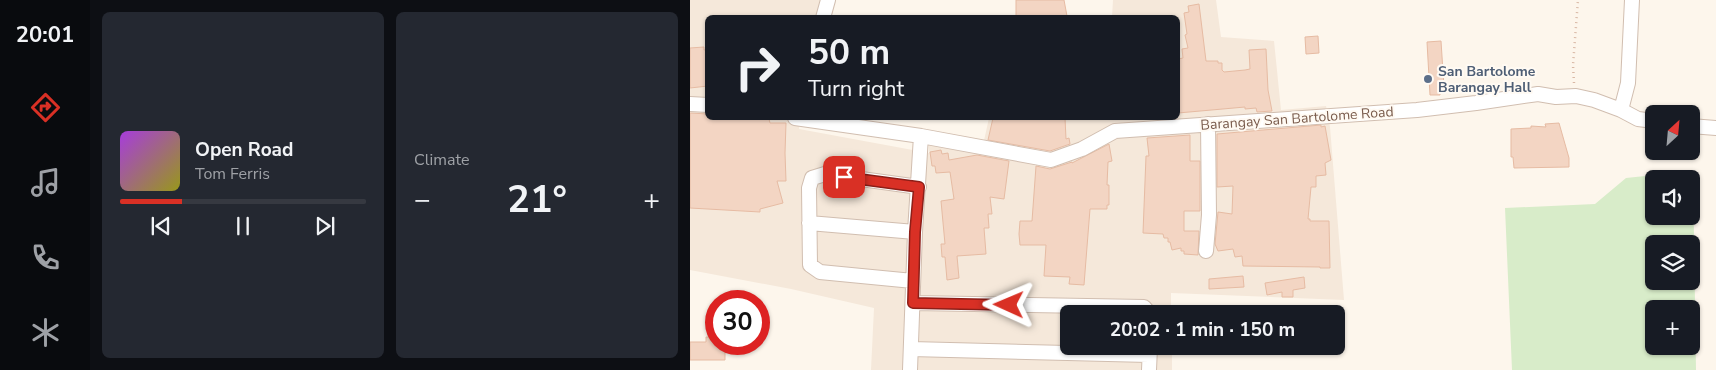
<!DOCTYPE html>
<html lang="en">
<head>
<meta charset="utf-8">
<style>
  :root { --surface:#171b24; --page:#242831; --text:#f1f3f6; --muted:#9ea1a6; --line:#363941; --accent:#d93025 }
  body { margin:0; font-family:"Nunito Sans",sans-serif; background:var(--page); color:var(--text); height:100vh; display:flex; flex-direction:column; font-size:19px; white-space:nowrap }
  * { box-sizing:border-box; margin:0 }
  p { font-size:16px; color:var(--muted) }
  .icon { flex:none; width:28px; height:28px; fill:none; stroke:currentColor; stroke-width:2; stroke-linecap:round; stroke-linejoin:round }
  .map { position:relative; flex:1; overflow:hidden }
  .drawer { display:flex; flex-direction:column; gap:12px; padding:12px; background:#0d0f14; width:600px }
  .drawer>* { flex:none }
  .guide { position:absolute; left:15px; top:15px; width:475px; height:105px; border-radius:8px; box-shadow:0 1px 4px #0004; background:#171b24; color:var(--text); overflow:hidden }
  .needle { width:32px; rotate:26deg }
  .buttons { position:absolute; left:955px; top:105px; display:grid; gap:10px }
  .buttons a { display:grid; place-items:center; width:55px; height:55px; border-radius:8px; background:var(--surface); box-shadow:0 1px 4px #0004; font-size:25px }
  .speed { position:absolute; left:15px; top:290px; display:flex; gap:10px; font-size:25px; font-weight:700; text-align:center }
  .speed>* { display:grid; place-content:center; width:65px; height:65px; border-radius:50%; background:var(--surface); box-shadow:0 1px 4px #0004; line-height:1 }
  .speed .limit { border:8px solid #d22; background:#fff; color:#111 }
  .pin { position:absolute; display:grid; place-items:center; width:42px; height:42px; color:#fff; margin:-21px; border-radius:10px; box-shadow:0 2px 8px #0006 }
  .me { position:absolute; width:55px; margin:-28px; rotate:271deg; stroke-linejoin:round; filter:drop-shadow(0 0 4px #0008) }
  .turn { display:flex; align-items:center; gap:18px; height:105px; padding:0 20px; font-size:22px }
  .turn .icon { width:65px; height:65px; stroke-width:2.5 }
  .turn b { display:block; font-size:35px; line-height:42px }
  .big { font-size:38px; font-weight:700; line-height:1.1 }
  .drawer .widget { flex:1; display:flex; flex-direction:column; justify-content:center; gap:8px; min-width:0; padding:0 18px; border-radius:8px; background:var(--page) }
  .song { display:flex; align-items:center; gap:15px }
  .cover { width:60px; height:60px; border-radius:8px; background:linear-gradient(135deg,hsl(280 70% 55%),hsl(60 70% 35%)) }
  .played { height:5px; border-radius:2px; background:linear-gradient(90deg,var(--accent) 25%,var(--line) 25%) }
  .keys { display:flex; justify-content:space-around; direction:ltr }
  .heat { display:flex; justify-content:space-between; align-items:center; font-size:28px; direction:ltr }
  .drawer .tiles { flex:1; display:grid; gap:12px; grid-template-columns:repeat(2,1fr) }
  .trip { position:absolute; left:370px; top:305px; width:285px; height:50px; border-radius:8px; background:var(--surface); box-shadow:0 1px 4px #0004; font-weight:700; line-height:50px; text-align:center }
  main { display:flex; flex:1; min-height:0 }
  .tabs { display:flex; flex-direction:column; width:90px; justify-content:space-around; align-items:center; background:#090b0e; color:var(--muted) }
  .tabs .icon { width:35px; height:35px }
  .tabs .on { color:var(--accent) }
  .tabs b { font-size:22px; color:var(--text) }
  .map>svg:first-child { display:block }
  .residential { fill:#f5e8da }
  .green { fill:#d8ecc9; fill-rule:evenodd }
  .building { fill:#f3d5c3; stroke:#e6bba3 }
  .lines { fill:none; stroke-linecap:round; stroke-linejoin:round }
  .minor-casing { stroke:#d1beb0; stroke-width:16 }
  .path { stroke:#d9b8a5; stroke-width:2.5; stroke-dasharray:1 4; stroke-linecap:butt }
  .minor { stroke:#fff; stroke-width:14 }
  .route-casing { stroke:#8d1f18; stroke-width:12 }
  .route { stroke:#d93025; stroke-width:9 }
  .service-dot { fill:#5c6f8a; stroke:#fffaf3; stroke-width:2 }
  .labels { text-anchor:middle; stroke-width:4; stroke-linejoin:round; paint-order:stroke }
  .service-label { font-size:14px; font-weight:bold; fill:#4e5e75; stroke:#fffaf3; text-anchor:start }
  .street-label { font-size:14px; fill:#7a5c4d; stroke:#fffaf3 }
</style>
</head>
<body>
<main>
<nav class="tabs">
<b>20:01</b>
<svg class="icon on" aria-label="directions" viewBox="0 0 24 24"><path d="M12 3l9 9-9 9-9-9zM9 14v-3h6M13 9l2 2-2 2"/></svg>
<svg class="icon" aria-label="music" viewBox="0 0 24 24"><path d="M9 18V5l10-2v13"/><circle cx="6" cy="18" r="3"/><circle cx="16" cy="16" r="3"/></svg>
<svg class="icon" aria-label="phone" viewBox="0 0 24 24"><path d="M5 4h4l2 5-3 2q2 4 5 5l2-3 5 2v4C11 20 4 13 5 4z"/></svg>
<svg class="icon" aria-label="climate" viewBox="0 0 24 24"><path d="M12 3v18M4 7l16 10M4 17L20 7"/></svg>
</nav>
<section class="drawer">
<div class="tiles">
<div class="widget">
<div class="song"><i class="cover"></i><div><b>Open Road</b><p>Tom Ferris</p></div></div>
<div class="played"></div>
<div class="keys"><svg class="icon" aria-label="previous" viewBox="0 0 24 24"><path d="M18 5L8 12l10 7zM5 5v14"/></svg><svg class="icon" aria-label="pause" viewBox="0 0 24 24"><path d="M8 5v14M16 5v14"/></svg><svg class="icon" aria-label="next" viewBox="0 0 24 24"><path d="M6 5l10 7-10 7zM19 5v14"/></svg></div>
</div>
<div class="widget"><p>Climate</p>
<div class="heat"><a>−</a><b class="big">21°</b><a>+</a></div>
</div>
</div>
</section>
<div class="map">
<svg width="1026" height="370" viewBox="0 0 1026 370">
  <rect width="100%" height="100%" fill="#fdf6ec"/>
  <path class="residential" d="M0,0H134L130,17L18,18V118H110L109,129L239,153V136L293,145L299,118H488V18L422,17L423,0H526L531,37L584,41L591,110L636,106L640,127L654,300L481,293V314H379V346H482V370H181L184,308L101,289L0,270Z"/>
  <path class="green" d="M1003,171L1006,370H822L815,208L905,204L936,178ZM964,179H1001V216H964ZM964,244H1001V281H964ZM964,309H1001V346H964Z"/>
  <path class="building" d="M326,0H374L377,16L326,18Z
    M509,4L516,61H528V63H532V70L534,72L555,70L560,69L559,50L576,49L578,90L582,111L567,112L566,108L555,109V107L488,113V59L493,58L492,49L498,48L495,35L497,34L494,13L499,12L498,6Z
    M628,36L629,53L616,54L615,37Z
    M751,41L754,87H750V95H740L737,42Z
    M14,47V50L18,49V86L0,88V48Z
    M0,113L18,114V118H65V119H79L80,123H96L95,153L96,181H87L93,203L70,209V212L0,208Z
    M303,118H375L376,139L379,138L380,144L360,151L298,140Z
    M869,123L879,158V167L824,168L823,157H821V129L841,128V126L856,127L855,124Z
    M631,125V127L635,126L641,160L635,163L636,175L626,176V187H621L618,219H620V221H639L640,268H630V267L553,266L552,256L545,257L543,249L528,251L525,244L528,212L542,214L543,186L527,187V134Z
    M500,135V161H510V211H494V231H509L508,255L494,254V251H491V248L482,250L480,242H478V238H474L473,234L453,233L456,156H459L457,138Z
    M419,144L422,161L418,162L417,185H419V205H417V209H400L394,285L379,284L380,277L354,276L356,245H330L329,234L330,221H342L346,166L360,169L382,162V163Z
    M251,150L252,154L258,153L259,160L287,155L319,161L314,199L300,197L302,214H298L299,228H294L296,254L267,256L269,278L257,280L255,257H252L251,244H255L251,201L264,199L260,172L246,173L245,166H242L240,152Z
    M553,276L554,287L519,289V279Z
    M614,277L615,288L603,290V297H592V292L577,295L575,283Z
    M16,337H26V344H35V360H0V342H16Z"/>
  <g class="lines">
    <g class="minor-casing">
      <path id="minor" d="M133,18L138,0
        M0,104L18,105
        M931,110L938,83L942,0
        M105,118L231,136L361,160L392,149L425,131L727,110L786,103L848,94L866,97L886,96L904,100L931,110L948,119L964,121
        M1001,126L1026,128
        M119,223L225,232
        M516,251L519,215L518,124
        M223,281L130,272L120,265L119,188L122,178L135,174L229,187
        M223,303L454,307L460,314
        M221,349L459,355
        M220,370L225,232L231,136
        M459,370L460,347"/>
    </g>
    <path class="path" d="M884,83L883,65L888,0"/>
    <use href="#minor" class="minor"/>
  </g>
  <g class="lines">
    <g class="route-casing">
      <path id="route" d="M154,177L229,187L225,232L223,303L319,305"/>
    </g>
    <use href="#route" class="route"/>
  </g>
  <circle class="service-dot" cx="738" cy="79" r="5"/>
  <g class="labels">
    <g class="service-label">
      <text x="748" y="76">San Bartolome<tspan x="748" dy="16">Barangay Hall</tspan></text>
    </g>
    <g class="street-label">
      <text transform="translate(607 118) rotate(-4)" y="5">Barangay San Bartolome Road</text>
    </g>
  </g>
</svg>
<div class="buttons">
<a><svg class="needle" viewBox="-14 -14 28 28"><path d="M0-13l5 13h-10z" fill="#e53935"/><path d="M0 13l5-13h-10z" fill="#9ea1a6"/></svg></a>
<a><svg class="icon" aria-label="sound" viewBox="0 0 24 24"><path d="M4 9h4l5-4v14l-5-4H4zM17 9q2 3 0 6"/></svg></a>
<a><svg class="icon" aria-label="layers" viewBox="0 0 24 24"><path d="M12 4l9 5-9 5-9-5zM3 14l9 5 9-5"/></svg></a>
<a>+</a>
</div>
<div class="speed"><div class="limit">30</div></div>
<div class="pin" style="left:154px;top:177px;background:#d93025"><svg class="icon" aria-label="arrive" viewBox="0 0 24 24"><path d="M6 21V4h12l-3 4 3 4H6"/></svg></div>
<svg class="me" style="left:319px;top:305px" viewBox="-20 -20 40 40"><path d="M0-17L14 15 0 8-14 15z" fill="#d93025" stroke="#fff" stroke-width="4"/></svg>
<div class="trip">20:02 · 1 min · 150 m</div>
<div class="guide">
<div class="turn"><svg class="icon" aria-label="right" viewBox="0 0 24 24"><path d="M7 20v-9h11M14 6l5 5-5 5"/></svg><div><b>50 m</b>Turn right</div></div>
</div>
</div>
</main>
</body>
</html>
